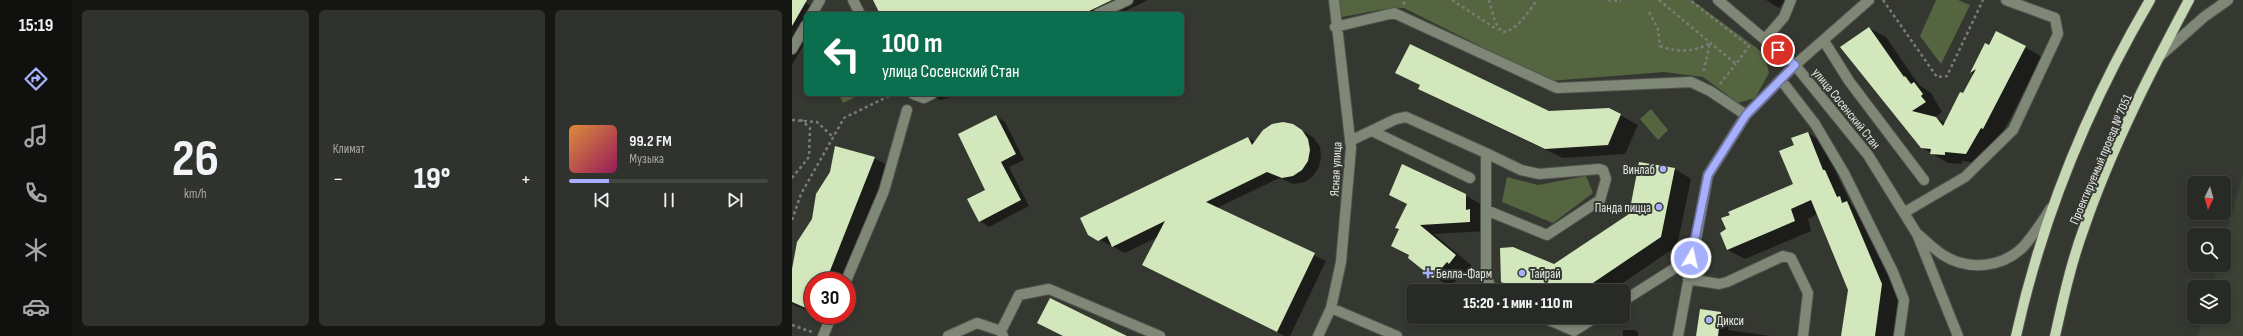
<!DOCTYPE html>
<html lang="ru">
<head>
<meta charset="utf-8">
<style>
  :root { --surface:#282a25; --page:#30322d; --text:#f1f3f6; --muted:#a5a7a7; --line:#444642; --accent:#a7b0fc }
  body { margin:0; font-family:"Sofia Sans Condensed",sans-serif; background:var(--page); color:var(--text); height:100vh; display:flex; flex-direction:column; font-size:15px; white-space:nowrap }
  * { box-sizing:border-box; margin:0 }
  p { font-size:13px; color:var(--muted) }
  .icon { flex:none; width:22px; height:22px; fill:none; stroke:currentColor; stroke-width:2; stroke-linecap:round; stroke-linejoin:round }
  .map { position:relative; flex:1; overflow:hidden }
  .drawer { display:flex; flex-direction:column; gap:10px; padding:10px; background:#161714; width:720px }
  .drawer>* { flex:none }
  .hud { position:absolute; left:12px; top:12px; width:380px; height:84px; border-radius:6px; box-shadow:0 2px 6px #0003,0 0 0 1px var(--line); background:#0b6e4f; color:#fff; overflow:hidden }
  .needle { width:26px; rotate:185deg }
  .controls { position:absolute; left:1395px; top:176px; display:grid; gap:8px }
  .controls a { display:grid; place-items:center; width:44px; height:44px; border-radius:6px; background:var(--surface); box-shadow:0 2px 6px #0003,0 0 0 1px var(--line); font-size:20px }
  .speed { position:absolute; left:12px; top:272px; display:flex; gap:8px; font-size:20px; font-weight:700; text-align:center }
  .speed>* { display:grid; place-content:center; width:52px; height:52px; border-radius:50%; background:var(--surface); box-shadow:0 2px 6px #0003,0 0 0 1px var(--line); line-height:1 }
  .speed .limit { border:6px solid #d22; background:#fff; color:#111 }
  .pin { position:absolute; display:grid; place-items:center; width:34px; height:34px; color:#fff; margin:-17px; border:2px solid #fff; border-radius:50%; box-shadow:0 1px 4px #0007 }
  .me { position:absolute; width:44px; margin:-22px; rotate:9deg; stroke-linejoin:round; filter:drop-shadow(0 0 3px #0008) }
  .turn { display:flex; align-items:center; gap:14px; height:84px; padding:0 12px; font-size:18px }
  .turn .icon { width:52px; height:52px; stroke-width:2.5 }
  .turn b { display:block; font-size:28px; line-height:34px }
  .big { font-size:30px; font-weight:800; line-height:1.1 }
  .drawer .card { flex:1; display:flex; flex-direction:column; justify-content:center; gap:6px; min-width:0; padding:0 14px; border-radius:6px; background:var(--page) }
  .drawer .dial { align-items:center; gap:0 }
  .dial b { font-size:52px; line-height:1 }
  .song { display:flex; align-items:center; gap:12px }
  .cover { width:48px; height:48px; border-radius:6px; background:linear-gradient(135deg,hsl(30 70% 55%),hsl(330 70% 35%)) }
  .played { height:4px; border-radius:2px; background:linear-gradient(90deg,var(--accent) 20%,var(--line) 20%) }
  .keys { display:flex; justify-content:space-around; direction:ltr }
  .heat { display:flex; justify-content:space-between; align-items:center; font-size:22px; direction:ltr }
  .drawer .tiles { flex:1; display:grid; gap:10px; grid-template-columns:repeat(3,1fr) }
  .trip { position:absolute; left:614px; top:284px; width:224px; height:40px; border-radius:6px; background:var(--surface); box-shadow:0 2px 6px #0003,0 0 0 1px var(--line); font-weight:800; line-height:40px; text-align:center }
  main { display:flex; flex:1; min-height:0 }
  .menu { display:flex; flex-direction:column; width:72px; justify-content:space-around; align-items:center; background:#10110f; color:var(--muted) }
  .menu .icon { width:28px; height:28px }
  .menu .on { color:var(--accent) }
  .menu b { font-size:18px; color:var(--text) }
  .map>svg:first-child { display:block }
  .built { fill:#3c4236 }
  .green { fill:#546540 }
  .shadow { fill:#0007 }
  .building { fill:#d2e7bc }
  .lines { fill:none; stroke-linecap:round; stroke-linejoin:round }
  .minor-casing { stroke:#51544d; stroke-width:12 }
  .major-casing { stroke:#51544d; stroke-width:12 }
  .path { stroke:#797c76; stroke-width:2.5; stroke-dasharray:3 3; stroke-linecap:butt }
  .minor { stroke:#7f8776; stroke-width:10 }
  .major { stroke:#c6d7b4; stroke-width:10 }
  .route-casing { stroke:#6d72a4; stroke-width:10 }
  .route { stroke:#a7b0fc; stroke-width:7 }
  .poi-dot { fill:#a7b0fc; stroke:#353831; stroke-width:1.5 }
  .labels { text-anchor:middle; stroke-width:4; stroke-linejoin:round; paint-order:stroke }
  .street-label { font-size:13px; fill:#e5e8e3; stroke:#353831 }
  .poi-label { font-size:13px; fill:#e5e8e3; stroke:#353831; text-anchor:start }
</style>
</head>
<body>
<main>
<nav class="menu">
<b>15:19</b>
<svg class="icon on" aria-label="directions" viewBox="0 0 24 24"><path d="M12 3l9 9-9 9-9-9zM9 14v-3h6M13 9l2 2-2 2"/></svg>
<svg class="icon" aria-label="music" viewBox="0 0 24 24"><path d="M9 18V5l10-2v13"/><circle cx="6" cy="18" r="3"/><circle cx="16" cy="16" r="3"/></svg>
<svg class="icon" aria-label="phone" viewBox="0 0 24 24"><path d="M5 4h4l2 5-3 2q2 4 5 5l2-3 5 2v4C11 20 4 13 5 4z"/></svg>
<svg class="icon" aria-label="climate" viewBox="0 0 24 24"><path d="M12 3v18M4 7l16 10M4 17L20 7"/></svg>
<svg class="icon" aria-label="car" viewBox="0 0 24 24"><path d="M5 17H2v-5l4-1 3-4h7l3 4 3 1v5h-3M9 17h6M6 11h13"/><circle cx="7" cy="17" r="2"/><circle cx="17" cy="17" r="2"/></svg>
</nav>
<section class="drawer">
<div class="tiles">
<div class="card dial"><b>26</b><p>km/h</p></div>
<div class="card"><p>Климат</p>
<div class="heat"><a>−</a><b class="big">19°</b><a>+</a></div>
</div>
<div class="card">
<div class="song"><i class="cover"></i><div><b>99.2 FM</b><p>Музыка</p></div></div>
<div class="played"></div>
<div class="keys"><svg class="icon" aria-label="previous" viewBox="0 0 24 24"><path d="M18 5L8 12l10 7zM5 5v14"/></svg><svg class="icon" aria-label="pause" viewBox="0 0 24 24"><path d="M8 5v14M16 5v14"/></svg><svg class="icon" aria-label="next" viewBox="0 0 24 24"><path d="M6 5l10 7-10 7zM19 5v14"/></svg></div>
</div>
</div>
</section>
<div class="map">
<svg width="1451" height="336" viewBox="0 0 1451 336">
  <rect width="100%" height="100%" fill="#353831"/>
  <path class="built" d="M1451,174V336H1406L1411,317H1432V287H1420L1426,265H1432V242Z"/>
  <path class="green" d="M544,0H900L966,49L973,56L977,73L963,98L946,103L911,77L872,72L758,81L612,8C589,7 569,15 546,17Z
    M1144,0H1166L1178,5L1149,64L1128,36Z
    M47,94H69L51,103Z
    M859,109L876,130L866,140L848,119Z
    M794,176L801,193L761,223L710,202L715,177L746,185Z"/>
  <path class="shadow" d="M0,0H9L30,12L29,14H14V41L0,65Z
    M82,0H356L327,14H89Z
    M974,0H995L987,8Z
    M1077,28L1094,37L1127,85L1139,93L1150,112L1143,117L1153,123L1182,75L1179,73L1194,45L1197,47H1233L1250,57L1208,138L1206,137L1191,164L1170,161V164L1156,163L1129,147Z
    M605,72L757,112L817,109L846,125L833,154L771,158L644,98L628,89L629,86Z
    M136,94H166L149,100Z
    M204,116L213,122L232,160L217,167L237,206L197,227L188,221Z
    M501,125L522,138L528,147L529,157L527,167L521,176L513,182L502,184L487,178L425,208L534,261L498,336H493L351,265L366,237L333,253L297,234L289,218L456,138L464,142Z
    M1016,133L1033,143L1047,179L1060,205L1065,207L1107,295L1101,336H1050L1057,290L1025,214L1016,219L1019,231L953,259L936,250L1002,185L1003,146Z
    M82,158L99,167L54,281H21V313L0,304V271L21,219Z
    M883,169L899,179L885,246L819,291H727L710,281L762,265L838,215Z
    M598,195H673L690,205L694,231L642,234L680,266L674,273L672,271L659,286L642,277L618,256L600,246L607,230L604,228L616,205Z
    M929,313L938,318L936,330L979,336H905Z
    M27,315H41L39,320Z
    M831,330H843L846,332V336H831Z"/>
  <path class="building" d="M0,0H15L0,26Z
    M81,0H320L291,14H88Z
    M1077,27L1112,77L1113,76L1119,84L1122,82L1131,94L1129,96L1134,102L1120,111L1144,117L1151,126L1168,92L1171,93L1184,69L1178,73L1193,43L1197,45L1204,31L1234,46L1191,129L1189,128L1174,154L1153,152V155L1138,154L1139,149L1129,148L1048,47Z
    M618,44L757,111L817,108L829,114L816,145L753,149L626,89L628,85L603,73Z
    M204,115L224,154L209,162L229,200L187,222L175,199L193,190L166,134Z
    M491,122L501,124L510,130L516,139L518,150L516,161L510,170L501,176L490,178L475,172L414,202L523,253L485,332L350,265L373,221L320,247L315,236L306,241L296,235L288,218L456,137L460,145L471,130L480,124Z
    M1016,132L1031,170H1033L1045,197L1048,196L1050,203L1055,201L1090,284L1083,336H1049L1056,290L1019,200L999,209L1003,221L935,250L928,233L934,229L929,218L938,215L936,212L1001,184L987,151L1002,145L999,138Z
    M43,146L83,157L34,281H21V311L0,302V269L5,242L20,219L24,194L38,172Z
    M847,162L883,168L869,237L789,291H731L709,282L708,248L721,247L762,264L837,214Z
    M610,164L674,194V210L678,209V222L628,225L664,255L657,264L655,262L641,278L616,258L617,255L599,246L607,229L603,228L615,204L597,195Z
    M258,298L335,336H271L245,323Z
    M908,309L929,312L926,336H904Z"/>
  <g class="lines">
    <g class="minor-casing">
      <path id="minor" d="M61,0L68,14
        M926,0L1003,65L1076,155L1125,234L1166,336
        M20,14L28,0
        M306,14L336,0
        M543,27L602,13L765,88L899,82L918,91L954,115
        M973,39L992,17L999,0
        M1032,41L1057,81L1132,180
        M0,49L14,25
        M1367,57L1412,17L1436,0
        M989,80L1023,124L1052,173L1101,272L1112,300L1107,336
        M121,94L132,98L140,94
        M580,131L678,178
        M558,141L604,119L614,117L694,153V275L700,291
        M694,153L729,170L747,174L807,169L811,170L814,179L808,200L755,235L694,210
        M1113,212L1173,177L1221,130L1266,34L1263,18L1214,0
        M1127,235C1135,242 1142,249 1151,255C1176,271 1211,268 1232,246C1242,234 1251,221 1259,208
        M896,279L927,284L935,282L991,256L999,258L1016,293L1011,336
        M54,281L92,191L115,110
        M831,301L899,258
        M539,308L605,336
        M750,317L782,331L804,317
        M31,336L40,315
        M156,336L185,323L209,331
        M211,336L209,331L227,295L257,289L368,336
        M526,336L539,308L549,262L559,148L542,0
        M886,336L916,175L954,115L1003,65L1077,0"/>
    </g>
    <g class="major-casing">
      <path id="major" d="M1224,336C1250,218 1297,104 1358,0
        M1263,336C1271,300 1279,263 1292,228C1319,149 1358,73 1397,0"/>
    </g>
    <path class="path" d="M660,0L706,30
      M697,0L703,22L710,32C724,32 737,11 745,0
      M816,0L829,1
      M867,0L944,64L957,46L898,0
      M1091,0L1145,77L1155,76L1191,0
      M611,4L615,0
      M857,12L866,29L868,46C886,53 902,52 918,43L911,74
      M928,84L944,64
      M0,120L25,122L41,137
      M0,178L17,157L18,128L8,119
      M0,220L9,194L52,118L101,94
      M0,325L20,332"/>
    <use href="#minor" class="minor"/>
    <use href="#major" class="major"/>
  </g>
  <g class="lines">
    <g class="route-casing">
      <path id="route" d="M899,258L916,175L954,115L1003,65L986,50"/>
    </g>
    <use href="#route" class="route"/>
  </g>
  <g class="poi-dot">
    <circle cx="871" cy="169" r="4"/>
    <circle cx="867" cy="207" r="4"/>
    <path d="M634 267h4v4h4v4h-4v4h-4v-4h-4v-4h4z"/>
    <circle cx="730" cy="273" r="4"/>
    <circle cx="917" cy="320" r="4"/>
  </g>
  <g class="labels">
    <g class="street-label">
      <text transform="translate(1055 108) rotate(51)" y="5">улица Сосенский Стан</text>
      <text transform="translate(1308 159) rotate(-67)" y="5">Проектируемый проезд № 7051</text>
      <text transform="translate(543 169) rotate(-87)" y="5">Ясная улица</text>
    </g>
    <g class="poi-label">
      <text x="863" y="174" text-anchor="end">Винлаб</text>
      <text x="859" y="212" text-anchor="end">Панда пицца</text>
      <text x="644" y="278">Белла-Фарм</text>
      <text x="738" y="278">Тайрай</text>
      <text x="925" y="325">Дикси</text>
    </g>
  </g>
</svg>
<div class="controls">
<a><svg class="needle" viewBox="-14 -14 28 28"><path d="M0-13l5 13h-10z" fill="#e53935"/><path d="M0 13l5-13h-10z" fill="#a5a7a7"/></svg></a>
<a><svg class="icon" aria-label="search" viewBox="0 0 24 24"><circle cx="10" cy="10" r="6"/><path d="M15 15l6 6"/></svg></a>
<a><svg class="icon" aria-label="layers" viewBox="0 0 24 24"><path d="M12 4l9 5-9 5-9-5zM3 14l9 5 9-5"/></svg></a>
</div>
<div class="speed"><div class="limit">30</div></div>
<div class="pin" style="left:986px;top:50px;background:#d93025"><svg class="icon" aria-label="arrive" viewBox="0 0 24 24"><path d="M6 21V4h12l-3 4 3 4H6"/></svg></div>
<svg class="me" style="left:899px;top:258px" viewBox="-20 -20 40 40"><circle r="17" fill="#a7b0fc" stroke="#fff" stroke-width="3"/><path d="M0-11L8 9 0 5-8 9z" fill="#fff"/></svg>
<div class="trip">15:20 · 1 мин · 110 m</div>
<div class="hud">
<div class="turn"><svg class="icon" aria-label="left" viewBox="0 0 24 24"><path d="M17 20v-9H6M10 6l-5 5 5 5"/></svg><div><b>100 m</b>улица Сосенский Стан</div></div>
</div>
</div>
</main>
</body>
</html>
